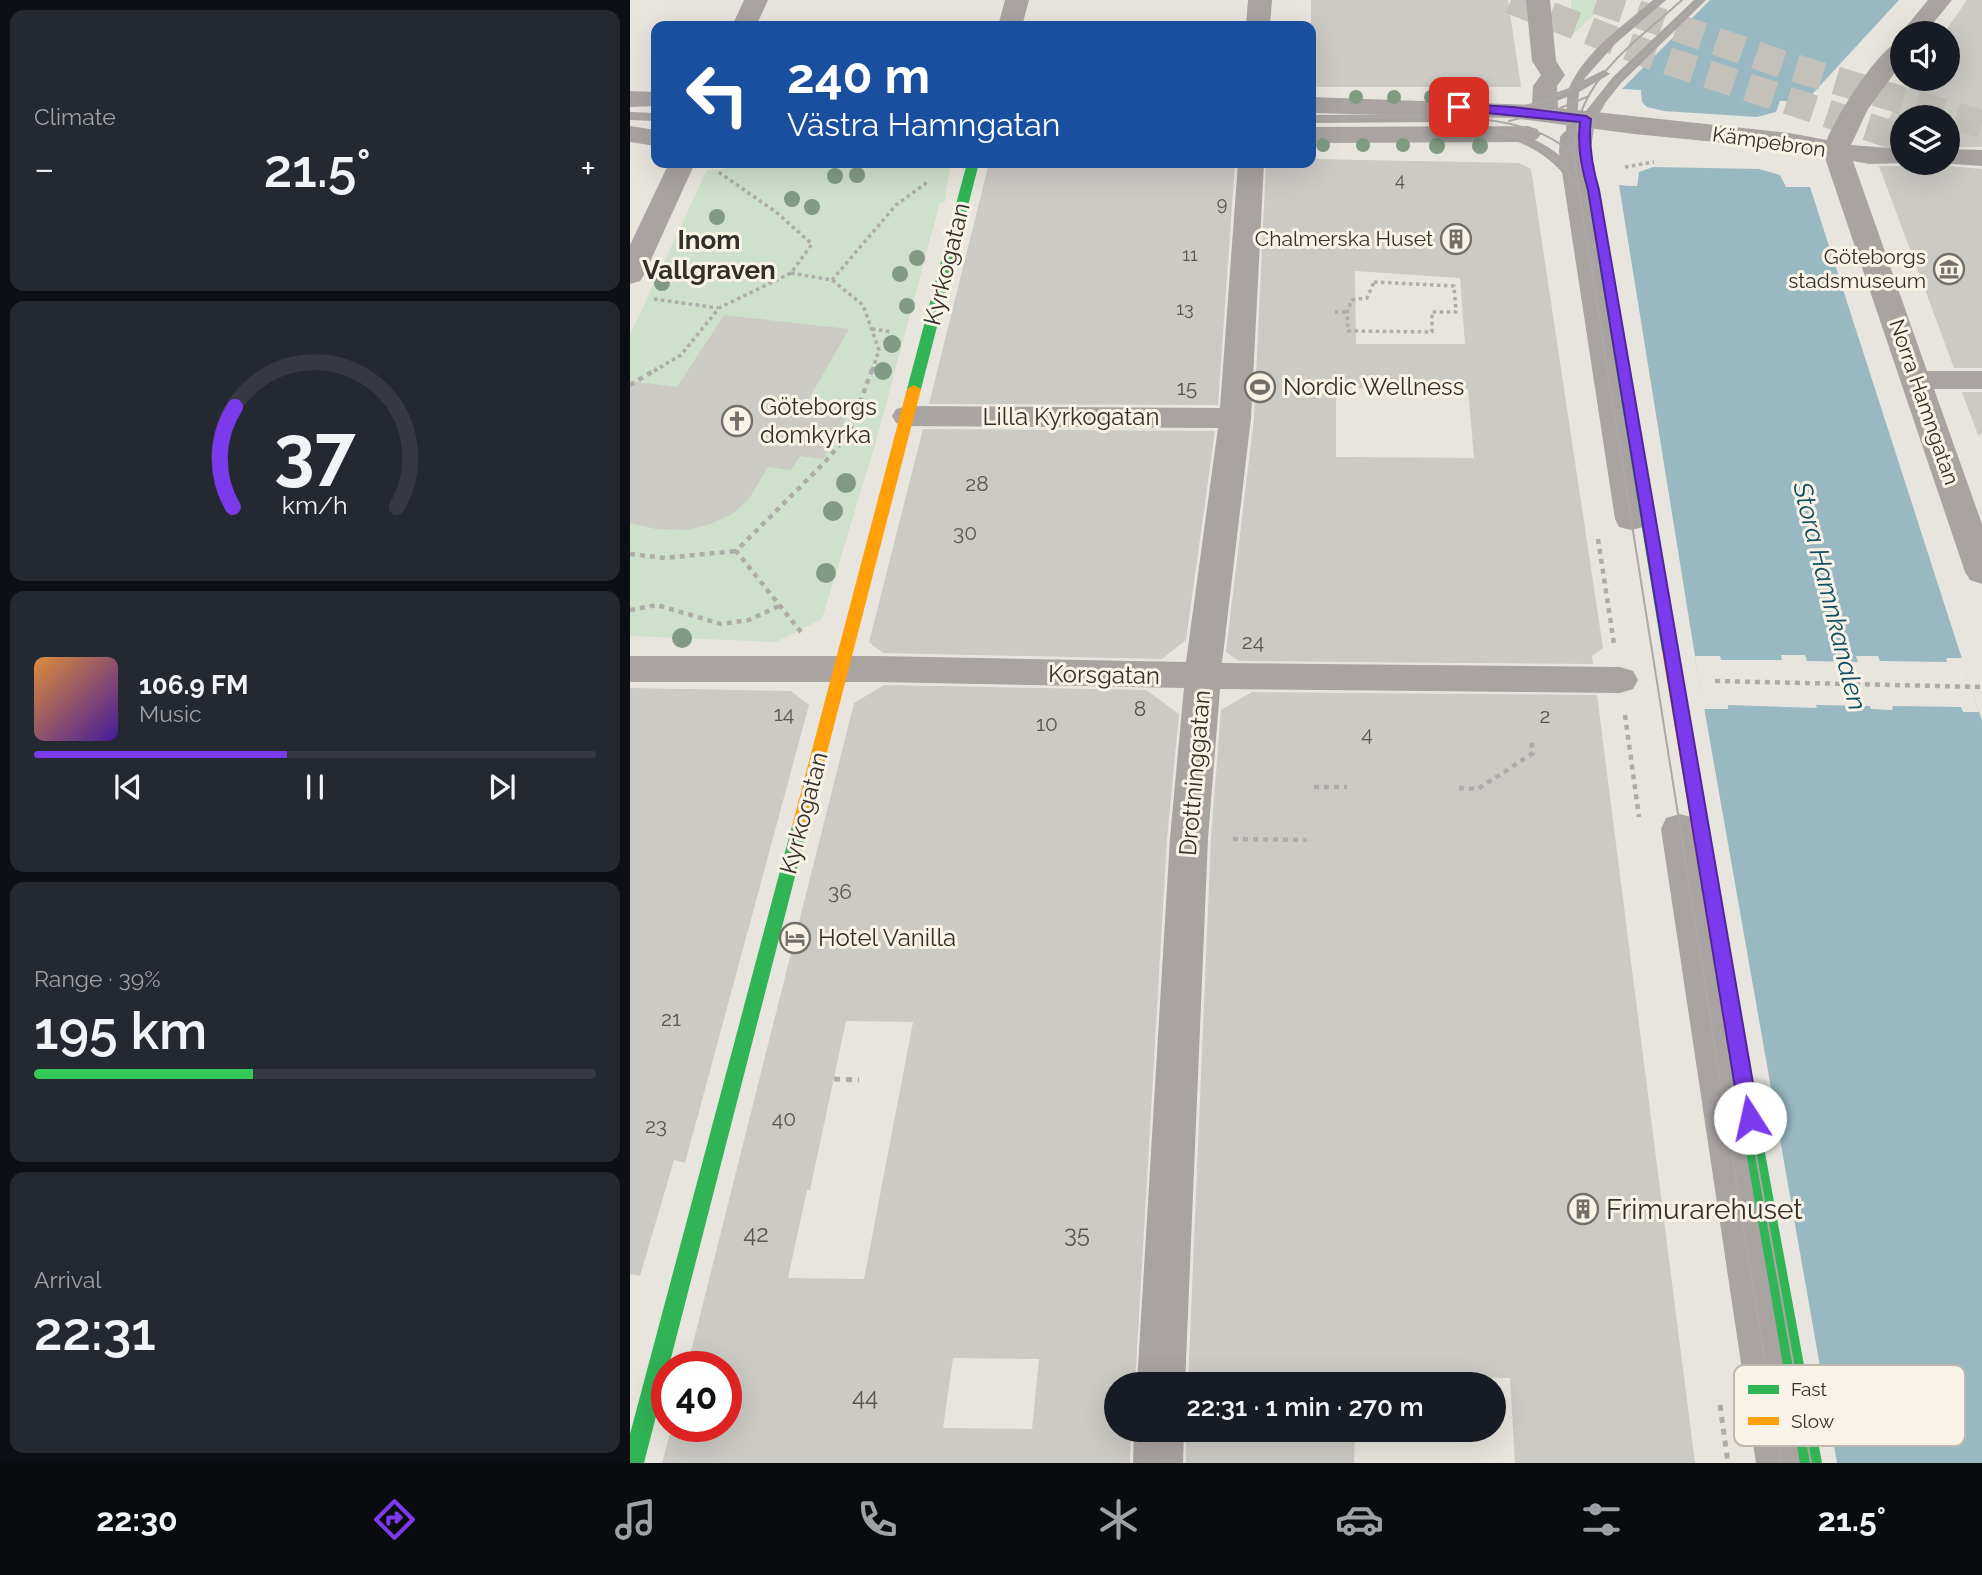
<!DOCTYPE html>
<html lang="en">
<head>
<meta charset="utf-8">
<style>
  :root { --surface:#171b24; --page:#242831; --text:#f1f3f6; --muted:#9ea1a6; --line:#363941; --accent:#7c3aed }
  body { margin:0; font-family:Raleway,sans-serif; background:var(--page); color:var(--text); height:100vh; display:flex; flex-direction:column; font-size:26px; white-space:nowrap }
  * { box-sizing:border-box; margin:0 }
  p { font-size:23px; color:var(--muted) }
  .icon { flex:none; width:38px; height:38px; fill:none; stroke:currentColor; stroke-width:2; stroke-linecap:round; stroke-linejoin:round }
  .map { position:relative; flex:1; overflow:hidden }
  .panel { display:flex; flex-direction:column; gap:10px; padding:10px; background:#0d0f14; width:630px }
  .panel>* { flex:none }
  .top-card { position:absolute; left:21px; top:21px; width:665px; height:147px; border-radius:14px; box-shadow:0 7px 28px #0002; background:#1a4fa0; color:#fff; overflow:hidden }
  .controls { position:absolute; left:1260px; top:21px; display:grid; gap:14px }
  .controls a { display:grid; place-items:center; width:70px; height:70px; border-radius:50%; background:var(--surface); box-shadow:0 7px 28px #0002; font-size:35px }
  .speed { position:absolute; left:21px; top:1351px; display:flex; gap:14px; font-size:35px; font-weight:700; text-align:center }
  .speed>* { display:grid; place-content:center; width:91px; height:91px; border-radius:50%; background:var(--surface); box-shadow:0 7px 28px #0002; line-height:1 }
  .speed .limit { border:10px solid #d22; background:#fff; color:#111 }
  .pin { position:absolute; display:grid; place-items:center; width:60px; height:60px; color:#fff; margin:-30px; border-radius:14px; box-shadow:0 4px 10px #0006 }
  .me { position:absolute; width:77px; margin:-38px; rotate:350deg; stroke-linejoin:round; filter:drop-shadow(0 0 5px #0008) }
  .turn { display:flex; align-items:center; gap:24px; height:147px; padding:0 21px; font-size:32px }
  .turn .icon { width:91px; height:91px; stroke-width:2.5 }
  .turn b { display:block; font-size:49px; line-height:60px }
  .big { font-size:52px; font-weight:600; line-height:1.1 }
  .panel .card { flex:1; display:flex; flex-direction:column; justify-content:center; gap:10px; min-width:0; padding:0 24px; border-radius:14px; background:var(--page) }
  .panel .dial { align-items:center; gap:0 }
  .dial svg { height:182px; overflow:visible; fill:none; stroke:var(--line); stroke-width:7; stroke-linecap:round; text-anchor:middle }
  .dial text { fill:var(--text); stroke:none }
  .song { display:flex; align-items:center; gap:21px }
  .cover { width:84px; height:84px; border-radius:10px; background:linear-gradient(135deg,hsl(30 70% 55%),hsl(260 70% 35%)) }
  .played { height:7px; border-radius:4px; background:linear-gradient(90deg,var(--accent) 45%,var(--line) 45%) }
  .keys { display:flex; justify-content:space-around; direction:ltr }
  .heat { display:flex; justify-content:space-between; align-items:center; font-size:38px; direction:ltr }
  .charge { height:10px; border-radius:5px; background:linear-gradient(90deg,#34c759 39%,var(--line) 0) }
  .trip { position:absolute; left:474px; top:1372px; width:402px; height:70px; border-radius:35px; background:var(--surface); box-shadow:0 7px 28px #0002; font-weight:600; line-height:70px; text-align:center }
  .tab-bar { display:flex; height:112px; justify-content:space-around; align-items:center; background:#090b0e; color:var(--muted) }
  .tab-bar .icon { width:49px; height:49px }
  .tab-bar .current { color:var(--accent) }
  .tab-bar b { font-size:32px; color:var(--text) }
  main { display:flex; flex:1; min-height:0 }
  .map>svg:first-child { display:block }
  .green { fill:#cfe0cc }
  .water { fill:#98b8c2 }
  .pier { fill:#e8e5de }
  .building { fill:#cccac5; fill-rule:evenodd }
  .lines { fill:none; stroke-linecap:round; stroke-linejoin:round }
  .highway-tunnel { stroke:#c4c1ba; stroke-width:28; stroke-dasharray:28 14; stroke-linecap:butt }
  .path-far2 { stroke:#afaba8; stroke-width:3.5; stroke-dasharray:3.5 3.5; stroke-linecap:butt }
  .path-far1 { stroke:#afaba8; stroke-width:4.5; stroke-dasharray:5 5; stroke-linecap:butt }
  .path { stroke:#afaba8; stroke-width:5; stroke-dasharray:6 6; stroke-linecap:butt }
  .lane { fill:#a9a3a2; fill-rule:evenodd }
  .street { fill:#a9a3a2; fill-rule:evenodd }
  .fast { fill:#30b455; fill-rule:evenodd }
  .slow { fill:#ff9f0a; fill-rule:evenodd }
  .tram { stroke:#aca8a6; stroke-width:2 }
  .tree { fill:#819b83 }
  .route { fill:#7c3aed; stroke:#51269a; stroke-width:2 }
  .labels { text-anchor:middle; stroke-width:6; stroke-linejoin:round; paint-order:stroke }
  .far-number-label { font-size:18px; fill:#595652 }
  .far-street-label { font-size:21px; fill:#33302c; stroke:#f9f3e7 }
  .far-poi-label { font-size:21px; fill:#33302c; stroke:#f9f3e7; text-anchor:end }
  .number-label { font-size:21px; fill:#595652 }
  .street-label { font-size:24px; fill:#33302c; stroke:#f9f3e7 }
  .poi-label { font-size:24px; fill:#33302c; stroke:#f9f3e7; text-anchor:start }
  .near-number-label { font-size:24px; fill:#595652 }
  .far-district-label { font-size:26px; font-weight:bold; fill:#33302c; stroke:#f9f3e7 }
  .water-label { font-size:26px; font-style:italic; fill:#105063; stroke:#f9f3e7 }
  .near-poi-label { font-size:28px; fill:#33302c; stroke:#f9f3e7; text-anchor:start }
  .key { fill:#f9f3e7; stroke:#beb8af; stroke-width:2 }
  .key-label { font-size:19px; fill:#33302c }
</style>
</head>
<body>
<main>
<section class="panel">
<div class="card"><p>Climate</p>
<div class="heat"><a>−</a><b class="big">21.5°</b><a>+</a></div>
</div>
<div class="card dial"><svg viewBox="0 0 100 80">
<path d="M14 69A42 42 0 1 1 86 69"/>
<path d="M14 69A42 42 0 0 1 15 25" stroke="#7c3aed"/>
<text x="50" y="56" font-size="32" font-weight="700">37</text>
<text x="50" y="72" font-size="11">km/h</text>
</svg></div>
<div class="card">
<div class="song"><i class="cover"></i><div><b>106.9 FM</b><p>Music</p></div></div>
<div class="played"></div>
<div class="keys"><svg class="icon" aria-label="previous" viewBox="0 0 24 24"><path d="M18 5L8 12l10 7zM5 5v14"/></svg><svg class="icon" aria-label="pause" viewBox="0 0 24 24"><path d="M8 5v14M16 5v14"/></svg><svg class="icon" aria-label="next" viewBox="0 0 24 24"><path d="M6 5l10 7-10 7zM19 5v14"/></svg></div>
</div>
<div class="card"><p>Range · 39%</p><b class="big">195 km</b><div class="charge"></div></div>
<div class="card"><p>Arrival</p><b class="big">22:31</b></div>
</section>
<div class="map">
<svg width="1352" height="1463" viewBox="0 0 1352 1463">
  <rect width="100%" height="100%" fill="#e8e5de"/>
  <path class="green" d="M941,0H979L943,35Z
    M100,166H320L315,202H310L247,438L192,619L146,642L0,636V335L77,170L95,169Z"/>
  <path class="water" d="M1080,0H1269L1174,103L1150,101L1154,179L1157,187H1180L1352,721V1463H1207L1065,656L989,185L1007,186L1011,91L992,89Z"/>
  <path class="pier" d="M992,89L1011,90L1012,102L1017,107L1034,111L1127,117L1146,112L1150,101L1174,103L1175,107L1154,105L1157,178L1159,184H1180V187H1156L1150,175L1129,169L1023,167L1009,172L1007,186L989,185V182L1004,183L1008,94L992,92Z
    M1151,655H1175L1177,661L1228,662L1226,656H1248L1250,661L1317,662L1316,658H1332L1349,712H1333L1331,707L1263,706L1262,710L1241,709L1240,706L1186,705L1187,708L1098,705V709H1074L1065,656H1090L1091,660H1152Z"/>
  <path class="building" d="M681,0H878L891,87H681Z
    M1337,0H1352V147H1318V117H1272V146L1243,144L1283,79H1318V33H1314Z
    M681,159L889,163L901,169L973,648L962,656L963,664L609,661L596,652L624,418L636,163H681ZM725,271L830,278L835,344H726ZM706,388L838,389L844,458L706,457Z
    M359,163H605L588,405L299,404Z
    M1284,163L1352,169V368H1324L1249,166H1281Z
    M94,315L219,329L177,402L222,408L193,459L170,456L161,470L138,467L119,499L104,513L81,524L57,530L26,529L0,523V381L47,387Z
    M1332,392H1352V434L1348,435Z
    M293,429L585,431L556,640L532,659L253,653L239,642Z
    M254,685L516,690L549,714L537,838L505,1384H486V1430H501L500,1463H32L42,1426H96V1367H57L224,703ZM216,1021L283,1022L234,1279L158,1278L177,1190H180ZM323,1358L409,1359L402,1429L313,1428Z
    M0,688L161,691L179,705L55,1163L44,1160L10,1276L0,1274Z
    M622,692L967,695L1065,1463H885L880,1378L725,1375V1384H558L581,838L591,710Z
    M556,1430H725L724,1463H556Z"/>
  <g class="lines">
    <path class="highway-tunnel" d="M881,0L1023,56L1272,138
      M967,0L1158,66L1352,124"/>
    <path class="path-far2" d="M995,167L1024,162
      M161,273L202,280L233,305L249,350L242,371
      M202,280L266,205L299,181
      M744,282L824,286L826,312H802V332L718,331L717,312L722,300L737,298Z
      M24,299L88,308
      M705,312H717
      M242,329L262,332
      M24,371L51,355L89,308L161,273L182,244L146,212L87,171"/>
    <path class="path-far1" d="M0,385L27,369
      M207,434L231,436
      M968,539L984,644
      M0,554L35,558L106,551
      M0,610L27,605L91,624L119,620L149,606
      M171,632L106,551L194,463L219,434L242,369
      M1085,681L1352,687
      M995,715L1009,817
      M684,787H717
      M829,788L848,789L903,753L901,740
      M603,839L677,840"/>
    <path class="path" d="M204,1079L229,1080
      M1090,1405L1098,1463"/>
    <path class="lane" d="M1023,0H1036L985,44L955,78L954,80L974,70L980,74L949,92L946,135L936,132L937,97L911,107H903V101L939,88C955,51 993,26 1023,0Z
      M1064,0H1076L991,83L960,122H952V116L983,77Z
      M859,110L865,114L863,117L819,122L681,123V115L819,114Z
      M0,112L26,113V121L0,120Z
      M877,130C908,138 933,152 950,180L948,183H940C923,158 901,145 873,137L871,134Z"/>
    <path class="street" d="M114,0H138L126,26H102Z
      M375,0H399L392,26H368Z
      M618,0H642L640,26H616Z
      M896,0H920L926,61L935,75L927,86L928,108L1159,133L1197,140C1205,118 1250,45 1272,40V63L1238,109L1221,145L1272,149V163H1281L1239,164L1223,161L1297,371H1352V389H1304L1352,524V584L1340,580L1335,572L1194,155L1159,149L1004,134L883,118L681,113V97L902,105L903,86L911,75L902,61Z
      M1298,0H1322L1295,33L1272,35L1275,28Z
      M0,91L26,92V106L0,107Z
      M0,126L26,130V146L0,142Z
      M898,126L907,129L911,134L907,139L898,142L681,143V127Z
      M943,129L952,132L956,137L955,152L1017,519L1013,527L1001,530L989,527L985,519L929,152L930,137L934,132Z
      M1318,149L1352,150V166L1309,163H1318Z
      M39,163H65L14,275L10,281L0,284V245Z
      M608,163H634L621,418L592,663L990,667L1003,671L1008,680L1003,689L990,693L590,689L578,838L555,1384H507L540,838L554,688L248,682H0V656H248L556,662L588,428L277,426L266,423L262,416L266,409L277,406L590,408Z
      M1050,814L1064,818L1069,829L1176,1463H1126L1031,829L1036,818Z
      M504,1430H554L553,1463H503Z"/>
    <path class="fast" d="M956,116L961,119V155L969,190L1048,651L1040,656L1032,651L957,190L949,155L951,119Z
      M337,163H349L291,389L284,393L277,389Z
      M170,819L176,821L178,826L14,1463H0V1434L162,826L164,821Z
      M1113,1074L1120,1076L1122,1082L1192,1463H1170L1104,1082L1106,1076Z"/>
    <path class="slow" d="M284,385L291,389L178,826L176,831H164L162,826L277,389Z
      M1040,646L1048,651L1122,1082L1120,1088L1113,1090L1106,1088L1104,1082L1032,651Z"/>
    <path class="tram" d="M1052,0C1018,31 973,62 954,105C947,120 946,137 943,153L1151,1463
      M1070,0L987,80L964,121L959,154L1105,1038L1181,1463
      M853,115L912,102L968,77
      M0,116L26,117
      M681,119C747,118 871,105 927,142C934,147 941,153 948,159
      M879,121L928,109L959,96
      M853,129C890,136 923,148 944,180"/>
  </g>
  <g class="tree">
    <circle cx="726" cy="97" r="7"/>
    <circle cx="764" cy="97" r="7"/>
    <circle cx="801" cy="97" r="7"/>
    <circle cx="836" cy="97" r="7"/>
    <circle cx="693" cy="145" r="7"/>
    <circle cx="733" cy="145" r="7"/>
    <circle cx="773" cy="145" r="7"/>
    <circle cx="807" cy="146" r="8"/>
    <circle cx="850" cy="146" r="8"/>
    <circle cx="227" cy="175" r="8"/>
    <circle cx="205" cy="176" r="8"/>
    <circle cx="162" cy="199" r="8"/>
    <circle cx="182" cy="207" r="8"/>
    <circle cx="87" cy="217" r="8"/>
    <circle cx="287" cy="258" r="8"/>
    <circle cx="270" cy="274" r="8"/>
    <circle cx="32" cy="283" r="8"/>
    <circle cx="277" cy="306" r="8"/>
    <circle cx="262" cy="344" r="9"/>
    <circle cx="253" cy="371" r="9"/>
    <circle cx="216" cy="483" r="10"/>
    <circle cx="203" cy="511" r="10"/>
    <circle cx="196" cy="573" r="10"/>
    <circle cx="52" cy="638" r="10"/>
  </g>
  <path class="route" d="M829,104L883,107L956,116L961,119C958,144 962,166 969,190L1129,1118L1127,1124L1120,1126L1113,1124L1110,1118L958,190C951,167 947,145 950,122L825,110L823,107Z"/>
  <defs>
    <g id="building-ring" transform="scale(1.575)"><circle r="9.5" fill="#f9f3e7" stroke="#726f6a" stroke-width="1.5"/><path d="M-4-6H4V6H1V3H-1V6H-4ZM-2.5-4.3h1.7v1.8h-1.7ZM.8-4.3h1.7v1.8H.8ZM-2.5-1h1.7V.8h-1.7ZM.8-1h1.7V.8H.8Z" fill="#726f6a"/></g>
    <g id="museum-ring" transform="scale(1.575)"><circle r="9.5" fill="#f9f3e7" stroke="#726f6a" stroke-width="1.5"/><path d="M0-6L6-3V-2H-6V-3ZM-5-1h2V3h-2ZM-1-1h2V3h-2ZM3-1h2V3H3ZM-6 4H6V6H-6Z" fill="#726f6a"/></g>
    <g id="stadium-ring" transform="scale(1.575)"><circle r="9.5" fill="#f9f3e7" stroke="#726f6a" stroke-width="1.5"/><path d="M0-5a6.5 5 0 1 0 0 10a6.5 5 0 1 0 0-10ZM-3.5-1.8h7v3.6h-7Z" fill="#726f6a"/></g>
    <g id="church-ring" transform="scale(1.575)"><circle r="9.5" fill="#f9f3e7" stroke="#726f6a" stroke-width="1.5"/><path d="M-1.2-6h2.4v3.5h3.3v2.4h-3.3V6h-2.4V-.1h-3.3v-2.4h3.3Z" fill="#726f6a"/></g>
    <g id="hotel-ring" transform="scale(1.575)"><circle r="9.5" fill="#f9f3e7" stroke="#726f6a" stroke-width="1.5"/><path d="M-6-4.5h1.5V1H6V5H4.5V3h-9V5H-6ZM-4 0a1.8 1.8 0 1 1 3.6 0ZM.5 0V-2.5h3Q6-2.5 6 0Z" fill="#726f6a"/></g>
  </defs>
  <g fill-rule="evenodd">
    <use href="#building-ring" x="826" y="239"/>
    <use href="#museum-ring" x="1319" y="269"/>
    <use href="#stadium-ring" x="630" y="387"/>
    <use href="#church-ring" x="107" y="421"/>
    <use href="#hotel-ring" x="165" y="938"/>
    <use href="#building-ring" x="953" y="1209"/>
  </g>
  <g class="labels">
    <g class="far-number-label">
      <text x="770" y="186">4</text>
      <text x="592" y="210">9</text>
      <text x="560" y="261">11</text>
      <text x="555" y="315">13</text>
    </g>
    <g class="far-street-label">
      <text transform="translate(1139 142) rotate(8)" y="7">Kämpebron</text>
      <text transform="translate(1294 402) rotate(71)" y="7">Norra Hamngatan</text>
    </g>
    <g class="far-poi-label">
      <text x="803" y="246">Chalmerska Huset</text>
      <text x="1296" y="264">Göteborgs<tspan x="1296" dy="24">stadsmuseum</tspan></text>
    </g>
    <g class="number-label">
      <text x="557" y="395">15</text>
      <text x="347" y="491">28</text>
      <text x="335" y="540">30</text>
      <text x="623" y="649">24</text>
      <text x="510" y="716">8</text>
      <text x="154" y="721">14</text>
      <text x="915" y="723">2</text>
      <text x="417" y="731">10</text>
      <text x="737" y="741">4</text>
      <text x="210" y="899">36</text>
      <text x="41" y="1026">21</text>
      <text x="154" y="1126">40</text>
      <text x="26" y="1133">23</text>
    </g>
    <g class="street-label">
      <text transform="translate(317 264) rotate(-76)" y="8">Kyrkogatan</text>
      <text x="441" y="425">Lilla Kyrkogatan</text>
      <text transform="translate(474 675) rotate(1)" y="8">Korsgatan</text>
      <text transform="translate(565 773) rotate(-85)" y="8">Drottninggatan</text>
      <text transform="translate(174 813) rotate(-75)" y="8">Kyrkogatan</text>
    </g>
    <g class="poi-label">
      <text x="653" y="395">Nordic Wellness</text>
      <text x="130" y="415">Göteborgs<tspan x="130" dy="28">domkyrka</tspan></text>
      <text x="188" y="946">Hotel Vanilla</text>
    </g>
    <g class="near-number-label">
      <text x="126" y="1242">42</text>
      <text x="447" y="1242">35</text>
      <text x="235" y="1405">44</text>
    </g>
    <g class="far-district-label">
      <text x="79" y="249">Inom<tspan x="79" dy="30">Vallgraven</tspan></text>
    </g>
    <g class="water-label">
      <text transform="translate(1200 596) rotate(76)" y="9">Stora Hamnkanalen</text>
    </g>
    <g class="near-poi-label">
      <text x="976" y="1219">Frimurarehuset</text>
    </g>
  </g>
  <rect x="1104" y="1365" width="231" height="81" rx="10" class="key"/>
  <rect x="1118" y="1385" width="31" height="9" fill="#30b455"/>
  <rect x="1118" y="1417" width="31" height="8" fill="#ff9f0a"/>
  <g class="key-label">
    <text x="1161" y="1396">Fast</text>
    <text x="1161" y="1428">Slow</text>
  </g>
</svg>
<div class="controls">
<a><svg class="icon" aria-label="sound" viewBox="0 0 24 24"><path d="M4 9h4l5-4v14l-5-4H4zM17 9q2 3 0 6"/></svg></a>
<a><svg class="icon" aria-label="layers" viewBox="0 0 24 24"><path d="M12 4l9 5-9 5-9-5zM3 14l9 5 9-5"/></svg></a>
</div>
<div class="speed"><div class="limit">40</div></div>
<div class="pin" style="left:829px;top:107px;background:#d93025"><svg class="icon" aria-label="arrive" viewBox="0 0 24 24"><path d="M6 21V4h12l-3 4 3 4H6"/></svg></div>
<svg class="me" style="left:1120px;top:1118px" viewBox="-20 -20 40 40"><circle r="19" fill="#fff"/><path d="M0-13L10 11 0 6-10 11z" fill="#7c3aed"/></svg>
<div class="trip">22:31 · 1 min · 270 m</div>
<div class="top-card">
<div class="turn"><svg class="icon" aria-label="left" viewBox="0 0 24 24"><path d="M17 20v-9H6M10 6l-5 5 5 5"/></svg><div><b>240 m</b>Västra Hamngatan</div></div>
</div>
</div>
</main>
<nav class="tab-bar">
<b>22:30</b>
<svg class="icon current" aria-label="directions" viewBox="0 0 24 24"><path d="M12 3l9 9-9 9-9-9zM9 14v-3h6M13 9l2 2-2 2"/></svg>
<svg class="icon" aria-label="music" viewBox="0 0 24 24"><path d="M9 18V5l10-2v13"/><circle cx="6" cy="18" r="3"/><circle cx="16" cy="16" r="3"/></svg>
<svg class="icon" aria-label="phone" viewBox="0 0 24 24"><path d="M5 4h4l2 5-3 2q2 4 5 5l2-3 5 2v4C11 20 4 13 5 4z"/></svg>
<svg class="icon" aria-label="climate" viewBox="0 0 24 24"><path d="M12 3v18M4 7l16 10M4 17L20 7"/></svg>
<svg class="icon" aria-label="car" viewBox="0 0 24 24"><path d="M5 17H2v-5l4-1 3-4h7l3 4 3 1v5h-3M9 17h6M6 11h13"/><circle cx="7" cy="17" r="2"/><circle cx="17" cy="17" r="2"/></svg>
<svg class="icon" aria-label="filters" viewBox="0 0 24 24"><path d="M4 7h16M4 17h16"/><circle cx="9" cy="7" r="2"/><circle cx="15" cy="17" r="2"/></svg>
<b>21.5°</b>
</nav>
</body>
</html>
